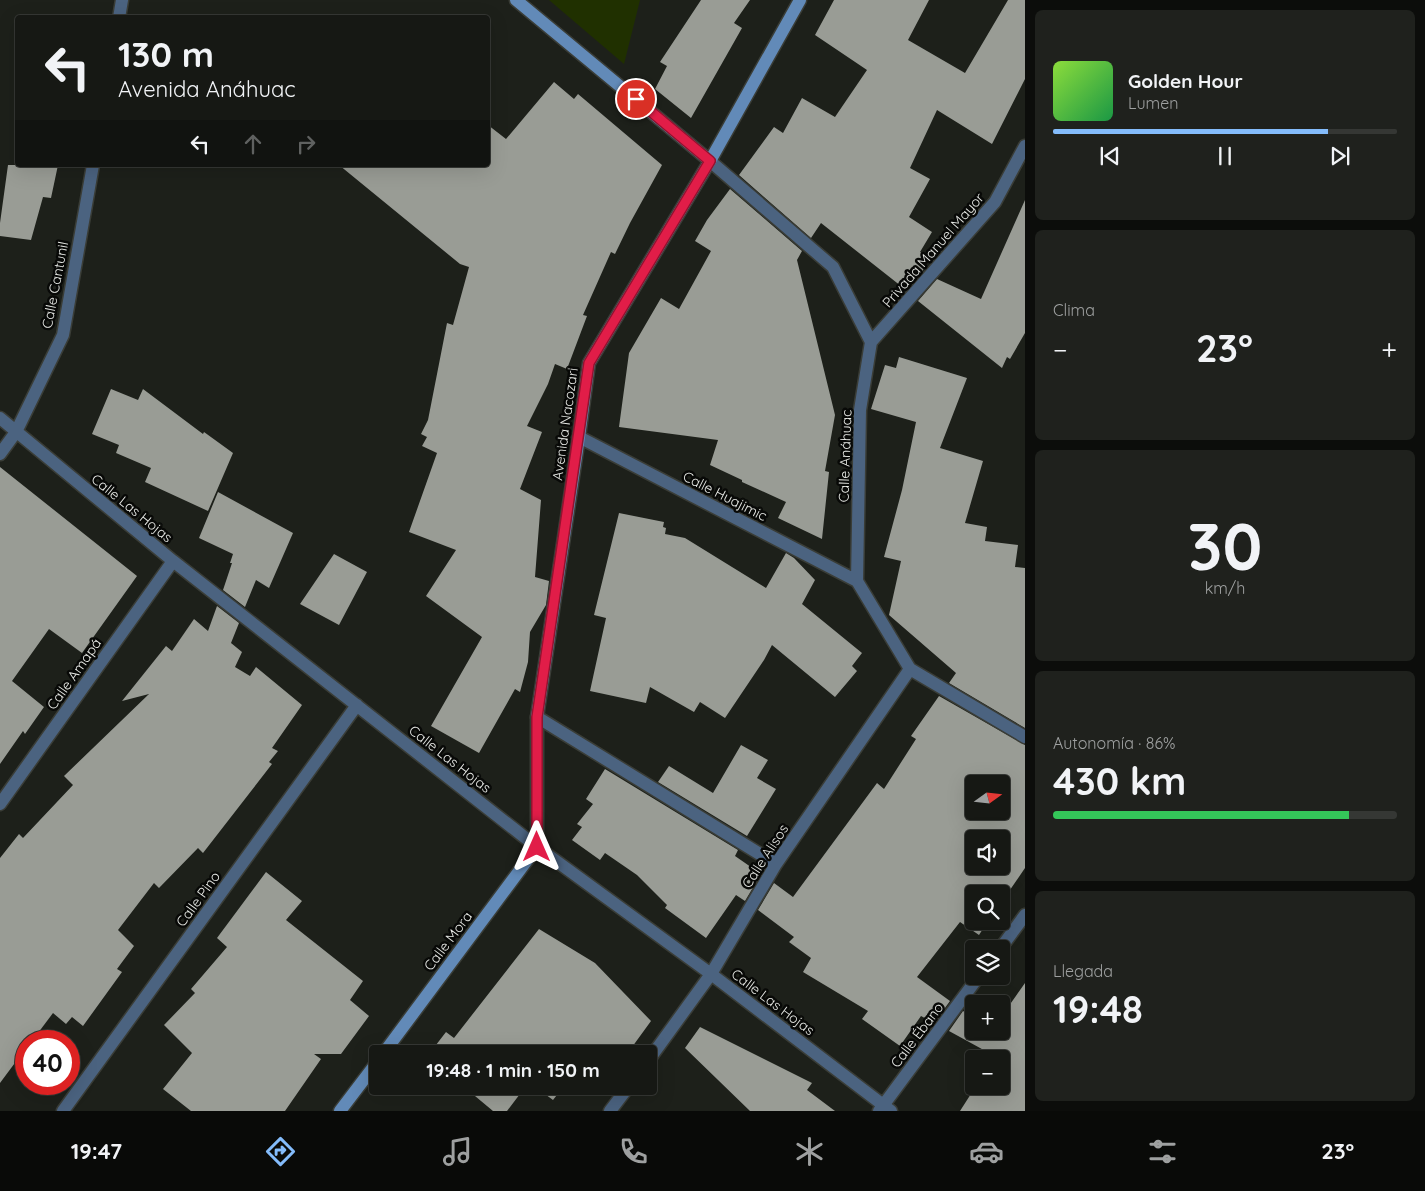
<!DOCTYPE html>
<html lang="es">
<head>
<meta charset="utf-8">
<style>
  :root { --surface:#161814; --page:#1f211d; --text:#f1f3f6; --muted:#9ea0a0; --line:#353734; --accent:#84bcfb }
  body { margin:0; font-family:Quicksand,sans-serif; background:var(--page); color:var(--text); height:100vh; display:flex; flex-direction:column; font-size:19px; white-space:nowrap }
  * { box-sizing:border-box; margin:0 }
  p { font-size:16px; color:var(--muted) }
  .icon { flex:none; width:28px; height:28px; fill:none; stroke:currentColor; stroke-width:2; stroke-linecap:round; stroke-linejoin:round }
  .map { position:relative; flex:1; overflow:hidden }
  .drawer { display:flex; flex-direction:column; gap:10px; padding:10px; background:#0c0d0b; width:400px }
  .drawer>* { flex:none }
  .banner { position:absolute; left:15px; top:15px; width:475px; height:152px; border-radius:5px; box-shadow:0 5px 20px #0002,0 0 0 1px var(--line); background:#161814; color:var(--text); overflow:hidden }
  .needle { width:32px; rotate:75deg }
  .buttons { position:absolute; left:965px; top:775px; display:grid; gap:10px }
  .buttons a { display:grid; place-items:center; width:45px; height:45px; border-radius:5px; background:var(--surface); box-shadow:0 5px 20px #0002,0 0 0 1px var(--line); font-size:25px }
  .speed { position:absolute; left:15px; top:1030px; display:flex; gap:10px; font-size:25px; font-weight:700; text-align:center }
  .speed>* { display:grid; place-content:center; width:65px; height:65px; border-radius:50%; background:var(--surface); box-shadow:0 5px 20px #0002,0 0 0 1px var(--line); line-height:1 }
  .speed .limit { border:8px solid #d22; background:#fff; color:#111 }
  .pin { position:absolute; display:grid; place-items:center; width:42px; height:42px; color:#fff; margin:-21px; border:2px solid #fff; border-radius:50%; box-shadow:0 1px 5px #0007 }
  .me { position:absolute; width:55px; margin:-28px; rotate:0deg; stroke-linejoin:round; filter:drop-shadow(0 0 4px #0008) }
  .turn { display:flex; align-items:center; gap:18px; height:105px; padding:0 20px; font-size:22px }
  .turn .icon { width:65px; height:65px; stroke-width:2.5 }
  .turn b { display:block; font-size:35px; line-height:42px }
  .lanes { display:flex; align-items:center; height:48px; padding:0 20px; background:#0003; justify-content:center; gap:25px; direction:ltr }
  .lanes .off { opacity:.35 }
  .big { font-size:38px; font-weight:700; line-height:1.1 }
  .drawer .widget { flex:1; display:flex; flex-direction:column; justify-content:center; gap:8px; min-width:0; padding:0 18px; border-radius:8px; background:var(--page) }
  .drawer .dial { align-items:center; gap:0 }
  .dial b { font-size:65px; line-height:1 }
  .song { display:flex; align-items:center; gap:15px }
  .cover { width:60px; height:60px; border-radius:8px; background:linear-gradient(135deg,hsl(90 70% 55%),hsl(140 70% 35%)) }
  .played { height:5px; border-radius:2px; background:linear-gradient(90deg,var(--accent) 80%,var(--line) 80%) }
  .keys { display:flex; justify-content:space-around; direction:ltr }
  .heat { display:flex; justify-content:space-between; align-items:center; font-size:28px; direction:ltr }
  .charge { height:8px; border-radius:4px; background:linear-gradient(90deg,#34c759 86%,var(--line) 0) }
  .trip { position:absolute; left:369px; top:1045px; width:288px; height:50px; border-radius:5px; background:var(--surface); box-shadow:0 5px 20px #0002,0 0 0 1px var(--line); font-weight:700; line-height:50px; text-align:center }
  .menu { display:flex; height:80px; justify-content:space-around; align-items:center; background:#090a08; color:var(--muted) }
  .menu .icon { width:35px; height:35px }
  .menu .selected { color:var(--accent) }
  .menu b { font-size:22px; color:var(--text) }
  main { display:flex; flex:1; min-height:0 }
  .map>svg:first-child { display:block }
  .green { fill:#203000 }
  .building { fill:#999c95; fill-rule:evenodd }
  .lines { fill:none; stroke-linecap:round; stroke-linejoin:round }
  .street-casing { stroke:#3a3d37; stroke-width:15 }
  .secondary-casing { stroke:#3a3d37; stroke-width:15 }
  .street { stroke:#4b6380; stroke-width:12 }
  .secondary { stroke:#628ab8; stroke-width:12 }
  .route-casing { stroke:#92132f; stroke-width:12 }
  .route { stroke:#e11d48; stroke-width:9 }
  .labels { text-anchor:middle; stroke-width:5; stroke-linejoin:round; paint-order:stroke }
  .street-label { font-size:14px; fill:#eaece8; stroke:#080907 }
</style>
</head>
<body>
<main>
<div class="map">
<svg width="1025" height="1111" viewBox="0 0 1025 1111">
  <rect width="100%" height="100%" fill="#1d201a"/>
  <path class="green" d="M549,0H640L624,64Z"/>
  <path class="building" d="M701,0H750L734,23L742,28L691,118L655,89L667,66L660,62Z
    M834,0H929L908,40L965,73L1008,0H1025V79L992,144L937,110L910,168L930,179L909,217L932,232L920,252L929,258L922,272L906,290L821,223L811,238L739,175L774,127L783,133L802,98L835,117L867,70L815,35Z
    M554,82L574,99L578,94L662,165L630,223L615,254L611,252L583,315L587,316L567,369L555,364L548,384L527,426L542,432L520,489L541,500L535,577L549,581L546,605L530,632L528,662L520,692L515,689L479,753L431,726L482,637L426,596L456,550L409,532L437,453L422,446L427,437L421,434L428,420L447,323L453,325L469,267L460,264L339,165H488V125L506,139Z
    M8,165H58L51,198L43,197L31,240L0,236V223Z
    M730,189L802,251L797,260L835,415L825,471L829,472L822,539L778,518L786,502L742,482V480L710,465L718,440L619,427L629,353L661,298L679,309L711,251L695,241L707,220Z
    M1025,200V333L1010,359L1007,357L1002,368L918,301L937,279L981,299Z
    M899,357L967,378L940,448L983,461L965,523L987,527L985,541L1018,545L1015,567L1025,568V728L949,683L956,673L889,615L901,561L884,557L902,490L916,422L871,409L885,365L896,368Z
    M111,389L138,400L143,389L203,434L204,432L233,453L208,511L145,482L151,468L116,453L119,445L92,434Z
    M0,467L137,576L82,653L49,629L12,681L44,707L25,734L23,731L0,764Z
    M218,492L293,533L269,588L256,580L245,607L223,590L232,563H230L233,554L199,538Z
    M619,513L664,522L663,527L666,528L665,534L685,538L766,588L786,553L794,558L815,580L802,604L862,653L852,666L857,671L835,697L772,645L764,660L725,718L700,702L694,712L650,687L646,703L590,691L606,618L594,615Z
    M334,554L367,572L339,625L300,604Z
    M217,606L239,623L231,643L242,652L235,667L250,676L256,667L302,705L272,748L278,751L269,762L272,764L203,853L198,848L159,888L154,883L118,930L134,946L117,969L122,972L83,1026L72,1017L66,1024L53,1013L32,1041H26V1048L0,1083V858L19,834L23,838L73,785L64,776L149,694L122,701L166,646L172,651L194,619L208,631Z
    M939,696L1025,745V868L1001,903V894H974V921H988L979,935L960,922L917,977L950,1001L934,1023L921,1016L900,1046L862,1019L868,1011L803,972L811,958L789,942L794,937L758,910L774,883L793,897L877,783L884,789L916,739L911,736ZM974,784H1001V811H974ZM974,839H1001V866H974Z
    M741,745L768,760L757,778L776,789L747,836L658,782L669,766L713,793Z
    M605,769L738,850L735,856L761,874L745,901L736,895L706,938L665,908L667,905L637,875L605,853L600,860L572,840L582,827L577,824L593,804L586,799Z
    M266,872L302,901L286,920L363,981L350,1000L369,1016L341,1054H314L321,1059L285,1111H191L163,1089L192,1053L164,1025L195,993L191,989L227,947L217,938Z
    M539,929L595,963L651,1021L627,1054H429L446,1032L454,1038Z
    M1025,983V1111H960L976,1086H1001V1059H988L991,1054L949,1031L963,1011L974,1018V1031H1001V1017Z
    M700,1027L812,1083L807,1090L835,1111H750L685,1048Z
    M463,1086H526L507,1111H493Z
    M534,1086H564L553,1100Z"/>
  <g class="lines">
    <g class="street-casing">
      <path id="street" d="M119,18L122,0
        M710,161L833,267L871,342L860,410L857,581L910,669L1025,737
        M871,342L995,202L1025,146
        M0,418L173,561L537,847L711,974L891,1111
        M579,437L857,581
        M0,454L16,432L63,335L93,165
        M537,717L776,864
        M0,804L173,561
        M1000,949L1025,915
        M648,1061L711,974L776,864L910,669
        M63,1111L357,705
        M610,1111L629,1086
        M879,1111L979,976"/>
    </g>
    <g class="secondary-casing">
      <path id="secondary" d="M516,0L710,161
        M383,1054L537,847V717L579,437L589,363L710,161L800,0
        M340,1111L378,1061"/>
    </g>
    <use href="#street" class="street"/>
    <use href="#secondary" class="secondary"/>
  </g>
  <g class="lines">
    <g class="route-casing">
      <path id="route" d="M537,847V717L589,363L710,161L636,99"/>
    </g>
    <use href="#route" class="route"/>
  </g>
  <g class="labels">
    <g class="street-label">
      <text transform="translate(933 250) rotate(-49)" y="5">Privada Manuel Mayor</text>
      <text transform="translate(55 285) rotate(-79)" y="5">Calle Cantunil</text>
      <text transform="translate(565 424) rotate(-82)" y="5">Avenida Nacozari</text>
      <text transform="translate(845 456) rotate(-88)" y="5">Calle Anáhuac</text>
      <text transform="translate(725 496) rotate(27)" y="5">Calle Huajimic</text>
      <text transform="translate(132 508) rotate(39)" y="5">Calle Las Hojas</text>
      <text transform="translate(74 674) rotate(-55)" y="5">Calle Amapá</text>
      <text transform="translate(450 759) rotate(38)" y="5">Calle Las Hojas</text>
      <text transform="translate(765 856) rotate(-57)" y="5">Calle Alisos</text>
      <text transform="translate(198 899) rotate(-54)" y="5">Calle Pino</text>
      <text transform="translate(448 941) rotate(-53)" y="5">Calle Mora</text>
      <text transform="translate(773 1002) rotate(37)" y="5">Calle Las Hojas</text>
      <text transform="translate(917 1035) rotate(-53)" y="5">Calle Ébano</text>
    </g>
  </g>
</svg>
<div class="buttons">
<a><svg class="needle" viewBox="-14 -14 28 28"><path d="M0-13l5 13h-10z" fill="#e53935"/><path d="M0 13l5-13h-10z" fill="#9ea0a0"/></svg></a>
<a><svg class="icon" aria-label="sound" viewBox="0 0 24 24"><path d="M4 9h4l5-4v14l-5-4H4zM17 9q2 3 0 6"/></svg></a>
<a><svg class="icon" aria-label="search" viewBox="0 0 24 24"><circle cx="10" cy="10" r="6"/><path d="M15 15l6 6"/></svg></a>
<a><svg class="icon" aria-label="layers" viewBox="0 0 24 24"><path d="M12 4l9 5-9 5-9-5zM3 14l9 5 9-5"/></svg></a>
<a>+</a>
<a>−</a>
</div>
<div class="speed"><div class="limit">40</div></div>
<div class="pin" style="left:636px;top:99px;background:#d93025"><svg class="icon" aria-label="arrive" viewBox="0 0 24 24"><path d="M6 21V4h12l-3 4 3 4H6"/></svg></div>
<svg class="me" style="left:537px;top:847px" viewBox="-20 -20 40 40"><path d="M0-17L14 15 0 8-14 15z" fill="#e11d48" stroke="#fff" stroke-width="4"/></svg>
<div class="trip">19:48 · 1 min · 150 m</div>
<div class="banner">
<div class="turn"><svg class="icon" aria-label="left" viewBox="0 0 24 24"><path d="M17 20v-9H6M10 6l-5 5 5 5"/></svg><div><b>130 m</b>Avenida Anáhuac</div></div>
<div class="lanes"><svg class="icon" aria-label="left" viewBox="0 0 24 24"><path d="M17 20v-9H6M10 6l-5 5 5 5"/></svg><svg class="icon off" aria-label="ahead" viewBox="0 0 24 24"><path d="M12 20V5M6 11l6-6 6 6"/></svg><svg class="icon off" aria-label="right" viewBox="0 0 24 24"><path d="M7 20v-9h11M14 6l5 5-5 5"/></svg></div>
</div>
</div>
<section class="drawer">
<div class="widget">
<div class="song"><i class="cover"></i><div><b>Golden Hour</b><p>Lumen</p></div></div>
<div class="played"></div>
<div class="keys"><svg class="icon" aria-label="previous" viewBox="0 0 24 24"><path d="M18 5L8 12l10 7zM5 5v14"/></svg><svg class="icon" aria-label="pause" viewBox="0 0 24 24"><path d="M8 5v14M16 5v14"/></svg><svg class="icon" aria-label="next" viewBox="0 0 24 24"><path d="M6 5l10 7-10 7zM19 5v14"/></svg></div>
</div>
<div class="widget"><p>Clima</p>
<div class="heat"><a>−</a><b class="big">23°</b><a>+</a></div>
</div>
<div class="widget dial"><b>30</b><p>km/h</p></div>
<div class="widget"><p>Autonomía · 86%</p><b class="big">430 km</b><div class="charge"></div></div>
<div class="widget"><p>Llegada</p><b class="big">19:48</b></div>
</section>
</main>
<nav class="menu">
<b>19:47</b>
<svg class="icon selected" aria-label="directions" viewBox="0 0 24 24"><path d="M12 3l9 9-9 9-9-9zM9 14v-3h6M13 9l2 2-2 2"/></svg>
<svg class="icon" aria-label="music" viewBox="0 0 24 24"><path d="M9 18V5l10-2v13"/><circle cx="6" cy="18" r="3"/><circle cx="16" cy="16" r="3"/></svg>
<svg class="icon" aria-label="phone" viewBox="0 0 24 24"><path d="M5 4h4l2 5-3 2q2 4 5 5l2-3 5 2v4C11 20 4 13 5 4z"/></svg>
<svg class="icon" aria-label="climate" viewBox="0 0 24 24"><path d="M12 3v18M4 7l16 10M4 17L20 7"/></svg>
<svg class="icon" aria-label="car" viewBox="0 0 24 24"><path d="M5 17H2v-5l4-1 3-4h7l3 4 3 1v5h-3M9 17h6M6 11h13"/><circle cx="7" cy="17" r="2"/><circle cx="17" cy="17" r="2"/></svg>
<svg class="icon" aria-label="filters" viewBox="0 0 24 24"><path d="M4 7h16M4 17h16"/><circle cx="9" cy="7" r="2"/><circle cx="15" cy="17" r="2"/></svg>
<b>23°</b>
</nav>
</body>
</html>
